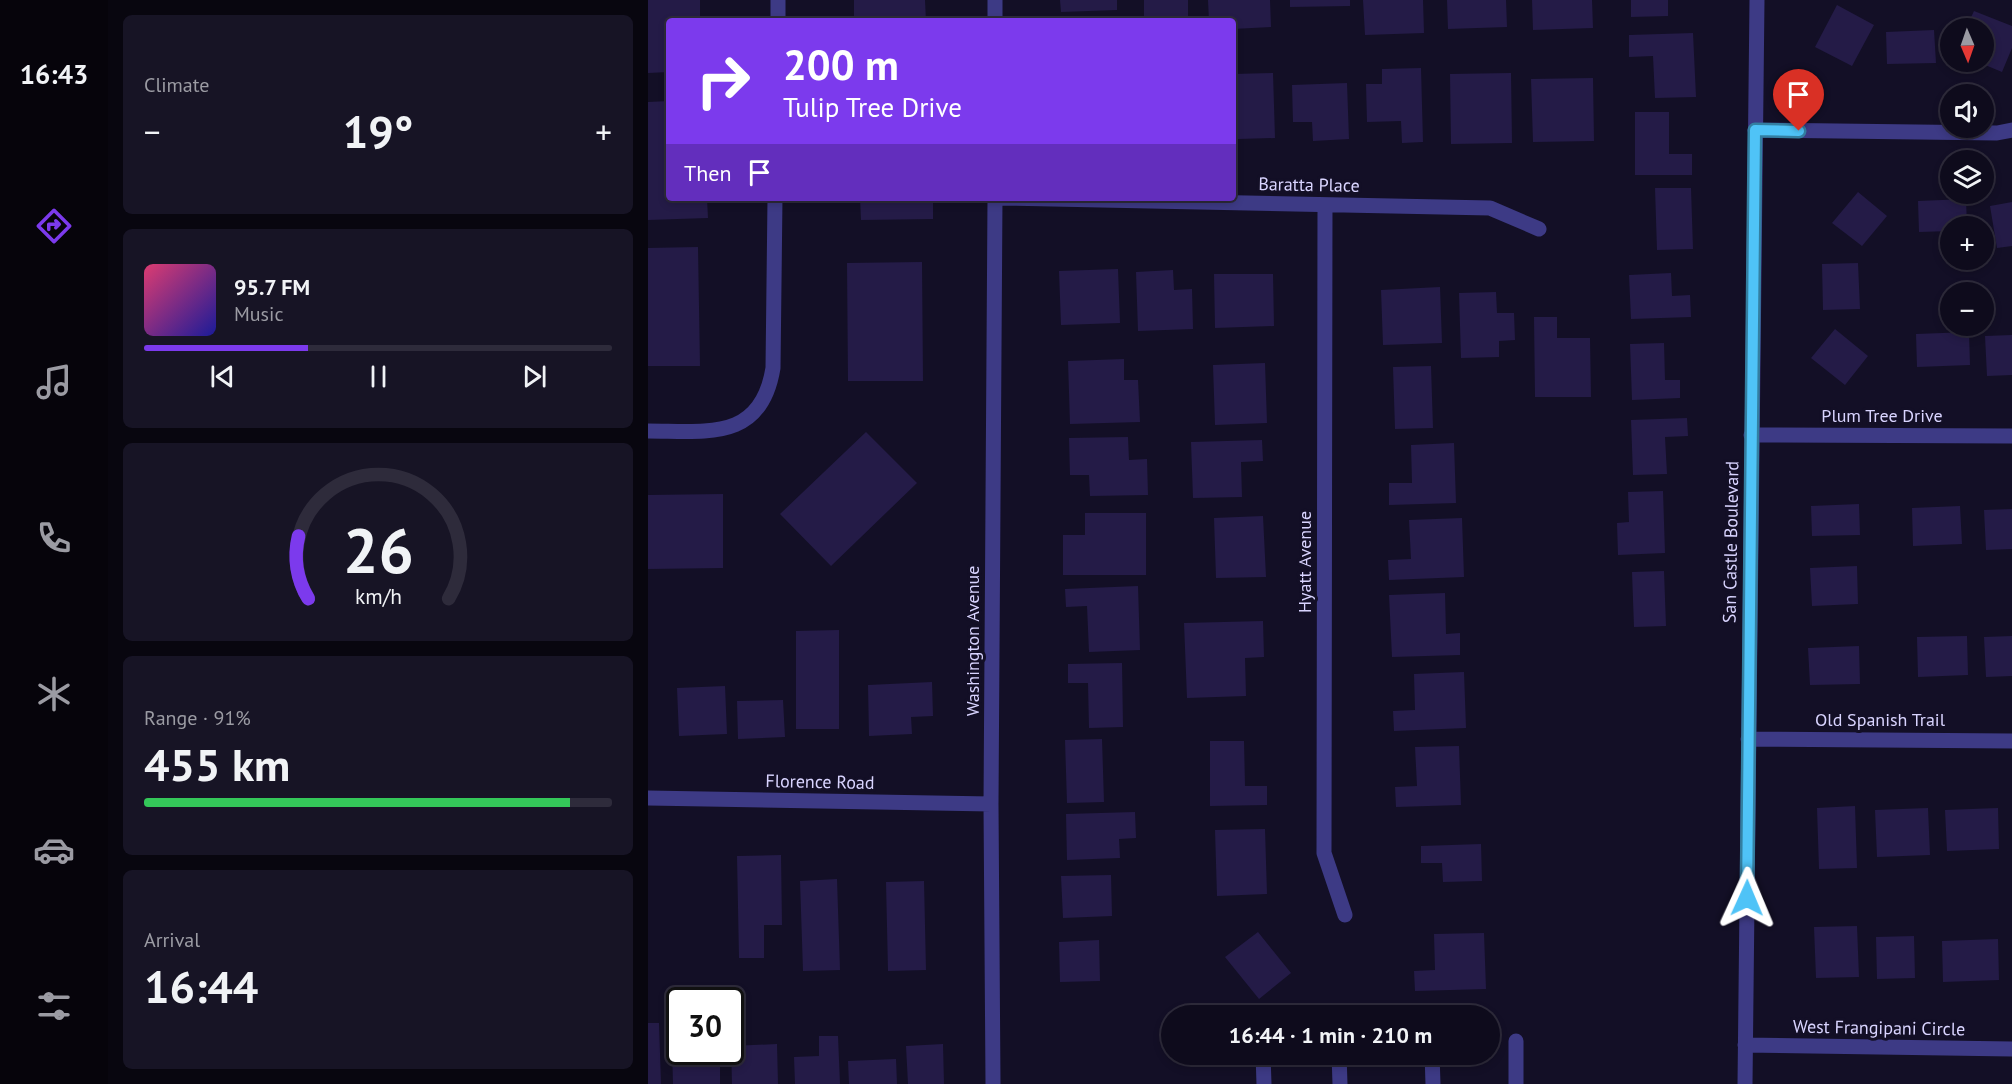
<!DOCTYPE html>
<html lang="en">
<head>
<meta charset="utf-8">
<style>
  :root { --surface:#0e0b1c; --page:#171425; --text:#f1f3f6; --muted:#9b9ba3; --line:#2e2b3b; --accent:#7c3aed }
  body { margin:0; font-family:"PT Sans",sans-serif; background:var(--page); color:var(--text); height:100vh; display:flex; flex-direction:column; font-size:22px; white-space:nowrap }
  * { box-sizing:border-box; margin:0 }
  p { font-size:20px; color:var(--muted) }
  .icon { flex:none; width:33px; height:33px; fill:none; stroke:currentColor; stroke-width:2; stroke-linecap:round; stroke-linejoin:round }
  .map { position:relative; flex:1; overflow:hidden }
  .details { display:flex; flex-direction:column; gap:15px; padding:15px; background:#08060f; width:540px }
  .details>* { flex:none }
  .banner { position:absolute; left:18px; top:18px; width:570px; height:183px; border-radius:6px; box-shadow:0 3px 9px #0003,0 0 0 2px var(--line); background:#7c3aed; color:#fff; overflow:hidden }
  .needle { width:39px; rotate:178deg }
  .controls { position:absolute; left:1292px; top:18px; display:grid; gap:12px }
  .controls a { display:grid; place-items:center; width:54px; height:54px; border-radius:50%; background:var(--surface); box-shadow:0 3px 9px #0003,0 0 0 2px var(--line); font-size:30px }
  .speed { position:absolute; left:18px; top:987px; display:flex; gap:12px; font-size:30px; font-weight:700; text-align:center }
  .speed>* { display:grid; place-content:center; width:78px; height:78px; border-radius:50%; background:var(--surface); box-shadow:0 3px 9px #0003,0 0 0 2px var(--line); line-height:1 }
  .speed .limit { border:3px solid #111; border-radius:9px; background:#fff; color:#111 }
  .pin { position:absolute; display:grid; place-items:center; width:51px; height:51px; color:#fff; margin:-62px -26px; border-radius:50% 50% 50% 0; rotate:-45deg; box-shadow:0 0 6px #0007 }
  .pin .icon { rotate:45deg }
  .me { position:absolute; width:66px; margin:-33px; rotate:1deg; stroke-linejoin:round; filter:drop-shadow(0 0 4px #0008) }
  .turn { display:flex; align-items:center; gap:21px; height:126px; padding:0 18px; font-size:27px }
  .turn .icon { width:78px; height:78px; stroke-width:2.5 }
  .turn b { display:block; font-size:42px; line-height:51px }
  .then { display:flex; align-items:center; height:57px; padding:0 18px; background:#0003; gap:12px; font-size:22px }
  .big { font-size:45px; font-weight:800; line-height:1.1 }
  .details .tile { flex:1; display:flex; flex-direction:column; justify-content:center; gap:9px; min-width:0; padding:0 21px; border-radius:9px; background:var(--page) }
  .details .dial { align-items:center; gap:0 }
  .dial svg { height:156px; overflow:visible; fill:none; stroke:var(--line); stroke-width:7; stroke-linecap:round; text-anchor:middle }
  .dial text { fill:var(--text); stroke:none }
  .song { display:flex; align-items:center; gap:18px }
  .cover { width:72px; height:72px; border-radius:9px; background:linear-gradient(135deg,hsl(340 70% 55%),hsl(240 70% 35%)) }
  .played { height:6px; border-radius:3px; background:linear-gradient(90deg,var(--accent) 35%,var(--line) 35%) }
  .keys { display:flex; justify-content:space-around; direction:ltr }
  .heat { display:flex; justify-content:space-between; align-items:center; font-size:33px; direction:ltr }
  .charge { height:9px; border-radius:4px; background:linear-gradient(90deg,#34c759 91%,var(--line) 0) }
  .trip { position:absolute; left:513px; top:1005px; width:339px; height:60px; border-radius:30px; background:var(--surface); box-shadow:0 3px 9px #0003,0 0 0 2px var(--line); font-weight:800; line-height:60px; text-align:center }
  main { display:flex; flex:1; min-height:0 }
  .tabs { display:flex; flex-direction:column; width:108px; justify-content:space-around; align-items:center; background:#06040b; color:var(--muted) }
  .tabs .icon { width:42px; height:42px }
  .tabs .active { color:var(--accent) }
  .tabs b { font-size:27px; color:var(--text) }
  .map>svg:first-child { display:block }
  .building { fill:#241b47 }
  .lines { fill:none; stroke-linecap:round; stroke-linejoin:round }
  .lane { stroke:#3d3a85; stroke-width:15 }
  .street { stroke:#3d3a85; stroke-width:15 }
  .route-casing { stroke:#337fa1; stroke-width:15 }
  .route { stroke:#4fc3f7; stroke-width:10 }
  .labels { text-anchor:middle; stroke-width:6; stroke-linejoin:round; paint-order:stroke }
  .street-label { font-size:18px; fill:#d9d4ff; stroke:#130f26 }
</style>
</head>
<body>
<main>
<nav class="tabs">
<b>16:43</b>
<svg class="icon active" aria-label="directions" viewBox="0 0 24 24"><path d="M12 3l9 9-9 9-9-9zM9 14v-3h6M13 9l2 2-2 2"/></svg>
<svg class="icon" aria-label="music" viewBox="0 0 24 24"><path d="M9 18V5l10-2v13"/><circle cx="6" cy="18" r="3"/><circle cx="16" cy="16" r="3"/></svg>
<svg class="icon" aria-label="phone" viewBox="0 0 24 24"><path d="M5 4h4l2 5-3 2q2 4 5 5l2-3 5 2v4C11 20 4 13 5 4z"/></svg>
<svg class="icon" aria-label="climate" viewBox="0 0 24 24"><path d="M12 3v18M4 7l16 10M4 17L20 7"/></svg>
<svg class="icon" aria-label="car" viewBox="0 0 24 24"><path d="M5 17H2v-5l4-1 3-4h7l3 4 3 1v5h-3M9 17h6M6 11h13"/><circle cx="7" cy="17" r="2"/><circle cx="17" cy="17" r="2"/></svg>
<svg class="icon" aria-label="filters" viewBox="0 0 24 24"><path d="M4 7h16M4 17h16"/><circle cx="9" cy="7" r="2"/><circle cx="15" cy="17" r="2"/></svg>
</nav>
<section class="details">
<div class="tile"><p>Climate</p>
<div class="heat"><a>−</a><b class="big">19°</b><a>+</a></div>
</div>
<div class="tile">
<div class="song"><i class="cover"></i><div><b>95.7 FM</b><p>Music</p></div></div>
<div class="played"></div>
<div class="keys"><svg class="icon" aria-label="previous" viewBox="0 0 24 24"><path d="M18 5L8 12l10 7zM5 5v14"/></svg><svg class="icon" aria-label="pause" viewBox="0 0 24 24"><path d="M8 5v14M16 5v14"/></svg><svg class="icon" aria-label="next" viewBox="0 0 24 24"><path d="M6 5l10 7-10 7zM19 5v14"/></svg></div>
</div>
<div class="tile dial"><svg viewBox="0 0 100 80">
<path d="M14 69A42 42 0 1 1 86 69"/>
<path d="M14 69A42 42 0 0 1 9 37" stroke="#7c3aed"/>
<text x="50" y="56" font-size="32" font-weight="700">26</text>
<text x="50" y="72" font-size="11">km/h</text>
</svg></div>
<div class="tile"><p>Range · 91%</p><b class="big">455 km</b><div class="charge"></div></div>
<div class="tile"><p>Arrival</p><b class="big">16:44</b></div>
</section>
<div class="map">
<svg width="1364" height="1084" viewBox="0 0 1364 1084">
  <rect width="100%" height="100%" fill="#130f26"/>
  <path class="building" d="M0,0H52V21H21V72L0,73Z
    M206,0H277L278,21H206Z
    M412,0H469V10L413,12Z
    M496,0H540V21H496Z
    M560,0H622L623,27L585,29V21H561Z
    M642,0H702V6L642,7Z
    M715,0H775L776,33L717,35Z
    M799,0H858L859,27L800,29Z
    M884,0H944L945,28L885,30Z
    M983,0H1020V16L983,17Z
    M1189,5L1226,25L1204,66L1167,47Z
    M1326,11L1364,26V48L1354,72L1330,62H1335V28H1318Z
    M1286,30L1288,63L1239,64L1238,32Z
    M1045,33L1048,97L1007,98L1005,56L981,57V35Z
    M773,68L775,142L754,143L753,121L719,122L718,84H734V69Z
    M625,73L627,138L590,139L589,117H585V74Z
    M863,73L864,143L803,144L802,74Z
    M945,78L946,141L885,142L883,79Z
    M699,83L701,139L665,141L664,122H645L644,85Z
    M21,101V198H59L60,218L0,220V102Z
    M987,112H1021V154H1044V175H987Z
    M1007,188H1043L1045,249L1009,250Z
    M1210,192L1239,216L1214,246L1184,223Z
    M212,198H285V219L213,220Z
    M1318,199L1319,226H1302V231L1271,232L1270,201Z
    M1364,202V246L1349,248L1342,206Z
    M50,247L52,366H0V248Z
    M274,262L275,381H200L199,263Z
    M1210,263L1212,309L1175,310L1174,264Z
    M470,269L472,323L413,325L411,271Z
    M525,270L526,290L544,289L545,329L490,331L488,272Z
    M1023,273L1024,296L1042,295L1043,317L983,319L981,275Z
    M566,274H625L626,326L567,328Z
    M792,287L794,343L735,345L733,290Z
    M848,292L849,313H866L867,340L851,341V357L813,358L811,293Z
    M886,317H909V338H942L943,397H887Z
    M1187,329L1220,356L1197,385L1163,358Z
    M1321,332L1322,365L1269,367L1268,334Z
    M1364,335V375L1339,376L1337,336Z
    M1016,343L1017,380H1032V398L984,400L982,344Z
    M476,359V380H490L492,422L422,424L420,361Z
    M617,363L619,423L567,425L565,365Z
    M783,366L785,428L747,429L745,367Z
    M1039,418L1040,436L1017,437L1019,474L985,475L983,420Z
    M218,432L269,483L183,566L132,514Z
    M480,437L481,460L499,459L500,495L442,496L441,475H422L421,438Z
    M614,440L615,461L593,462L594,497L545,498L543,442Z
    M806,443L808,503L741,505V483H764L763,445Z
    M1015,491L1017,553L970,555L969,523L981,522L980,492Z
    M75,494V568L0,569V495Z
    M1211,504L1212,535L1164,536L1163,506Z
    M1312,506L1314,544L1265,546L1264,508Z
    M1364,509V549L1338,550L1336,510Z
    M437,513H498V575H415V535H437Z
    M615,516L618,577L568,578L566,518Z
    M814,518L816,577L741,580L740,560L763,559L761,520Z
    M1209,566L1210,604L1164,606L1162,568Z
    M1016,571L1018,626L986,627L984,572Z
    M490,586L492,650L441,652L439,606L418,607L417,589Z
    M797,593L798,634L812,633V655L744,657L741,595Z
    M615,621L616,657L597,658L598,696L539,698L536,623Z
    M191,630V729H148V631Z
    M1319,636L1320,675L1270,677L1269,637Z
    M1364,636V676L1338,677L1336,637Z
    M1211,646L1212,684L1162,685L1160,648Z
    M474,663L475,727L441,728L440,683H420V664Z
    M816,672L818,728L746,731L745,711L767,710L766,674Z
    M284,682L285,716L263,717L264,734L221,736L220,685Z
    M77,686L79,734L31,736L29,688Z
    M135,700L137,737L90,739L89,701Z
    M454,739L456,802L419,803L417,740Z
    M562,741H596L597,786H619V805L562,806Z
    M811,746L813,805L748,807L747,787L769,786L767,747Z
    M1207,806L1209,868L1171,869L1169,808Z
    M1280,808L1282,855L1229,857L1227,810Z
    M1350,808L1351,849L1299,851L1297,810Z
    M487,812L488,838L471,839L472,858L419,860L418,814Z
    M617,829L619,894L569,896L567,830Z
    M833,844L834,881L795,882L794,863H773V846Z
    M133,855L134,925H116V958H91L89,856Z
    M463,875L464,916L415,918L413,876Z
    M189,879L192,970L155,971L152,881Z
    M276,881L278,970L240,971L238,882Z
    M1209,926L1211,977L1168,978L1166,927Z
    M610,932L643,973L611,999L577,957Z
    M836,933L838,989L767,991L766,971L787,970L786,934Z
    M1266,936L1267,978L1229,979L1228,937Z
    M1350,939L1351,980L1295,982L1294,941Z
    M451,940L452,981L412,982L411,942Z
    M0,1023H11L13,1084H0Z
    M171,1036H190L192,1084H147L146,1057L171,1056Z
    M129,1044L130,1084H84L83,1046Z
    M295,1044L296,1084H260L258,1046Z
    M24,1048H32V1052H53V1062H72V1084H25Z
    M248,1059L249,1084H201L200,1061Z"/>
  <g class="lines">
    <path class="lane" d="M868,1041V1084
      M615,1054L616,1084
      M691,1054L692,1084
      M784,1054L785,1084"/>
    <path class="street" d="M130,21V0
      M347,21V0
      M1107,130L1349,133L1364,130
      M353,198L842,208L891,229
      M677,205L676,853L697,915
      M0,431C58,431 113,442 125,368L127,198
      M1103,435L1364,436
      M1100,739L1364,741
      M0,798L343,804
      M1097,1045L1364,1049
      M345,1084L343,804L347,198
      M1097,1084L1109,0"/>
  </g>
  <g class="lines">
    <g class="route-casing">
      <path id="route" d="M1099,898L1107,130L1151,131"/>
    </g>
    <use href="#route" class="route"/>
  </g>
  <g class="labels">
    <g class="street-label">
      <text transform="translate(661 185) rotate(1)" y="6">Baratta Place</text>
      <text x="1234" y="422">Plum Tree Drive</text>
      <text transform="translate(1083 542) rotate(-89)" y="6">San Castle Boulevard</text>
      <text transform="translate(657 562) rotate(-90)" y="6">Hyatt Avenue</text>
      <text transform="translate(325 641) rotate(-90)" y="6">Washington Avenue</text>
      <text x="1232" y="726">Old Spanish Trail</text>
      <text transform="translate(172 782) rotate(1)" y="6">Florence Road</text>
      <text transform="translate(1231 1028) rotate(1)" y="6">West Frangipani Circle</text>
    </g>
  </g>
</svg>
<div class="controls">
<a><svg class="needle" viewBox="-14 -14 28 28"><path d="M0-13l5 13h-10z" fill="#e53935"/><path d="M0 13l5-13h-10z" fill="#9b9ba3"/></svg></a>
<a><svg class="icon" aria-label="sound" viewBox="0 0 24 24"><path d="M4 9h4l5-4v14l-5-4H4zM17 9q2 3 0 6"/></svg></a>
<a><svg class="icon" aria-label="layers" viewBox="0 0 24 24"><path d="M12 4l9 5-9 5-9-5zM3 14l9 5 9-5"/></svg></a>
<a>+</a>
<a>−</a>
</div>
<div class="speed"><div class="limit">30</div></div>
<div class="pin" style="left:1151px;top:131px;background:#d93025"><svg class="icon" aria-label="arrive" viewBox="0 0 24 24"><path d="M6 21V4h12l-3 4 3 4H6"/></svg></div>
<svg class="me" style="left:1099px;top:898px" viewBox="-20 -20 40 40"><path d="M0-17L14 15 0 8-14 15z" fill="#4fc3f7" stroke="#fff" stroke-width="4"/></svg>
<div class="trip">16:44 · 1 min · 210 m</div>
<div class="banner">
<div class="turn"><svg class="icon" aria-label="right" viewBox="0 0 24 24"><path d="M7 20v-9h11M14 6l5 5-5 5"/></svg><div><b>200 m</b>Tulip Tree Drive</div></div>
<div class="then">Then<svg class="icon" aria-label="arrive" viewBox="0 0 24 24"><path d="M6 21V4h12l-3 4 3 4H6"/></svg></div>
</div>
</div>
</main>
</body>
</html>
